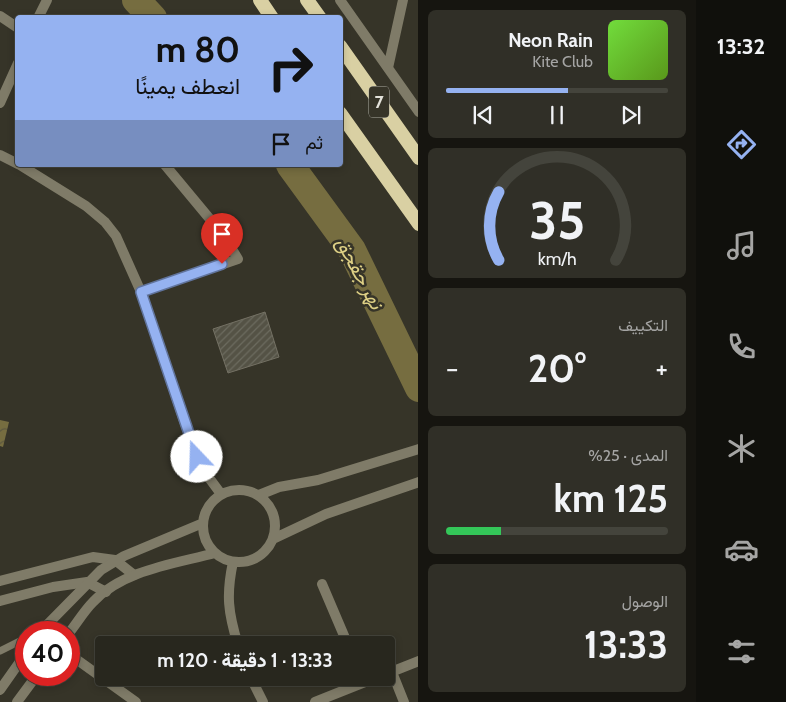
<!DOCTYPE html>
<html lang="ar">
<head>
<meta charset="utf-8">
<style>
  :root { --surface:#28271e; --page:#302f27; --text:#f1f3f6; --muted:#a5a5a4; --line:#44443c; --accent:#95b2f1 }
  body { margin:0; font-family:Cabin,Vazirmatn,sans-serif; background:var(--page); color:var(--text); direction:rtl; height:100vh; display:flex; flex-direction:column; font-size:19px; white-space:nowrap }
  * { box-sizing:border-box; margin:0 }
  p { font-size:16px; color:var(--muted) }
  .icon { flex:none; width:28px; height:28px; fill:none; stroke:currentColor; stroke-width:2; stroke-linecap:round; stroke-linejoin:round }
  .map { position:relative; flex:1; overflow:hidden; direction:ltr }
  .drawer { display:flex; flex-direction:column; gap:10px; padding:10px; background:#161510; width:278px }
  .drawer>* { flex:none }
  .banner { position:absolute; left:15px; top:15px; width:328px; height:152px; border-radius:5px; box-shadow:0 2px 8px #0003,0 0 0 1px var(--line); direction:rtl; background:#95b2f1; color:#111; overflow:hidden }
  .speed { position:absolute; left:15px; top:621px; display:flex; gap:10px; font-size:25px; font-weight:700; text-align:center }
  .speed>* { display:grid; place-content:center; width:65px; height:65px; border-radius:50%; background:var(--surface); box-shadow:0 2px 8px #0003,0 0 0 1px var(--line); line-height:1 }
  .speed .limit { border:8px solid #d22; background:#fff; color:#111 }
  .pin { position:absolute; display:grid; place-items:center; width:42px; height:42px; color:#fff; margin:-51px -21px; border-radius:50% 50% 50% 0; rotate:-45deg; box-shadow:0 0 5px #0007 }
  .pin .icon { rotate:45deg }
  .me { position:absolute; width:55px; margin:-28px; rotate:339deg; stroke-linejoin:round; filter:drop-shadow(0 0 4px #0008) }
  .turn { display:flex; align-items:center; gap:18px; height:105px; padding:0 20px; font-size:22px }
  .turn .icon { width:65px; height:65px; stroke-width:2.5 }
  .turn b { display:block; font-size:35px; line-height:42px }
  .then { display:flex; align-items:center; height:48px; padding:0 20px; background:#0003; gap:10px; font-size:19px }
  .big { font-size:38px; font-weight:800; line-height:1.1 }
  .drawer .card { flex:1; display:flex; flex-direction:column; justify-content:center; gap:8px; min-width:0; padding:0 18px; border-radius:8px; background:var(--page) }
  .drawer .dial { align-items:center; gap:0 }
  .dial svg { height:130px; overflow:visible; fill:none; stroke:var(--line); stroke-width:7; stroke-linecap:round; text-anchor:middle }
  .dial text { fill:var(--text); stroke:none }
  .song { display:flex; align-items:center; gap:15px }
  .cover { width:60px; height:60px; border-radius:8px; background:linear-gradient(135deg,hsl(100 70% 55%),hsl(90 70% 35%)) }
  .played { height:5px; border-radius:2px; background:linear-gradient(90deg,var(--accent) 55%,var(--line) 55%) }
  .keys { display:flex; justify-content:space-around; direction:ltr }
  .heat { display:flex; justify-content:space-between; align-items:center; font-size:28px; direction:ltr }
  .charge { height:8px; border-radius:4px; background:linear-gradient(90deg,#34c759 25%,var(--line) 0) }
  .trip { position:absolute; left:95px; top:636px; width:300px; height:50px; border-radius:5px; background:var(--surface); box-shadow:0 2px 8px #0003,0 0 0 1px var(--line); font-weight:800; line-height:50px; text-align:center; direction:rtl }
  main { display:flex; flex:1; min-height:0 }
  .dock { display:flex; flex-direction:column; width:90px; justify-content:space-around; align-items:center; background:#10100c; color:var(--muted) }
  .dock .icon { width:35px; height:35px }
  .dock .active { color:var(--accent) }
  .dock b { font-size:22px; color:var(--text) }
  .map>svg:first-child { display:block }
  .water { fill:url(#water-waves) }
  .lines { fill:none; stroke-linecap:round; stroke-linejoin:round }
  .river { stroke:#766d40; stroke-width:28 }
  .building { fill:url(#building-hatch); stroke:#747164 }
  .service { stroke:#7f7b68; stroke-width:7 }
  .minor { stroke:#7f7b68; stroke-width:10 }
  .tertiary { stroke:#7f7b68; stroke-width:10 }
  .trunk { stroke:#d9d0a3; stroke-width:14 }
  .route-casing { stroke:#61749d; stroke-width:12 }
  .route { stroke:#95b2f1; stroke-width:9 }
  .labels { text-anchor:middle; stroke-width:5; stroke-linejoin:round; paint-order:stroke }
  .shield { fill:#363428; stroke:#afaea5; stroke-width:1 }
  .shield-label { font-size:18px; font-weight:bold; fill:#e3e2da }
  .water-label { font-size:20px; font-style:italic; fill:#ded085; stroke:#363428 }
</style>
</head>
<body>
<main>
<nav class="dock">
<b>13:32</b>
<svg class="icon active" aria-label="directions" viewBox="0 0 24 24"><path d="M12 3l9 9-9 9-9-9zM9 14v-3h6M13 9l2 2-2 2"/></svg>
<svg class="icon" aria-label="music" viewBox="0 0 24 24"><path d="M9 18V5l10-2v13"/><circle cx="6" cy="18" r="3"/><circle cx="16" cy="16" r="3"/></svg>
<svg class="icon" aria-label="phone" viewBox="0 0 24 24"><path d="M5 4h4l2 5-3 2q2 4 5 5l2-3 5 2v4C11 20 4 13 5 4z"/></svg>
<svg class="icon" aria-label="climate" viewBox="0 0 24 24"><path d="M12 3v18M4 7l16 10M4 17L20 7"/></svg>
<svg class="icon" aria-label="car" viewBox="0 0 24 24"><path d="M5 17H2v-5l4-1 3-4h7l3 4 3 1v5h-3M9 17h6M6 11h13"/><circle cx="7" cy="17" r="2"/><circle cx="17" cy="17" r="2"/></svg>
<svg class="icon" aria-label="filters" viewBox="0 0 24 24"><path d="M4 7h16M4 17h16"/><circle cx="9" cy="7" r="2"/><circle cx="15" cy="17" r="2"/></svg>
</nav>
<section class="drawer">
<div class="card">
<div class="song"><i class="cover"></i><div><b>Neon Rain</b><p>Kite Club</p></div></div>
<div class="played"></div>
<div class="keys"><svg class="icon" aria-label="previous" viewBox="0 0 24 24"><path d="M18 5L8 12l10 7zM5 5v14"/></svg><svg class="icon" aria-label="pause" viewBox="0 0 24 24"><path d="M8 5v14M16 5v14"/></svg><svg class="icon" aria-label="next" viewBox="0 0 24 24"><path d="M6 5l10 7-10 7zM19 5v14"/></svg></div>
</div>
<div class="card dial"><svg viewBox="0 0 100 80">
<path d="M14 69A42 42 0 1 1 86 69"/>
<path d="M14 69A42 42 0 0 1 14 27" stroke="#95b2f1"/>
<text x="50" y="56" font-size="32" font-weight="700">35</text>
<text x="50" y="72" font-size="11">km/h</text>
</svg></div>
<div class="card"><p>التكييف</p>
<div class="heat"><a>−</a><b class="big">20°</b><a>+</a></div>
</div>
<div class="card"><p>المدى · 25%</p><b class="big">125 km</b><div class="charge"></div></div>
<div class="card"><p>الوصول</p><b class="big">13:33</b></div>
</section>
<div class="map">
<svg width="419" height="702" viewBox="0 0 419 702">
  <defs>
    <pattern id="water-waves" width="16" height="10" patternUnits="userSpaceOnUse" patternTransform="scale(1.25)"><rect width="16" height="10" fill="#766d40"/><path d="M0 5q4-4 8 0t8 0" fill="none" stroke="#5d5840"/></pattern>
    <pattern id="building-hatch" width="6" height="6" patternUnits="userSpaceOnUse" patternTransform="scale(1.25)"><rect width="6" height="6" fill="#545245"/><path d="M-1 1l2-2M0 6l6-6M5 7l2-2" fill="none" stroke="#6c6b5f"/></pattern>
  </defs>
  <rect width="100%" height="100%" fill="#363428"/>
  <path class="water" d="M0,420L9,422L3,447L0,446Z"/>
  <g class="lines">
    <path class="river" d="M136,0L153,18
      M290,165L352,250L419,388"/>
  </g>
  <path class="building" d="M265,312L279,357L228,373L213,329Z"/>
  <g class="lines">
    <path class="service" d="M0,651L26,638"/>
    <path class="minor" d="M340,0L419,112
      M0,16L18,28
      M38,18L47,0
      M388,68L403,0
      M0,103L18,63
      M141,292L238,259L224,236L165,165
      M0,581L93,557L115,560L134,575
      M322,584L348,645
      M0,601L53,587L87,582L106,592
      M69,654L136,702
      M392,672L404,702
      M386,674L419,661
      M315,702L375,678"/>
    <path class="tertiary" d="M0,155L18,164
      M20,165L86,206L105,222L116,236L141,292L184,421L201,467L221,494
      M203 526a36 36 0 1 1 72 0a36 36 0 1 1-72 0Z
      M259,495L279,487L318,480L419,449
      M273,539L326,514L419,482
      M233,562C226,595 228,612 238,645
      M40,632L101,570L124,556L203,523
      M69,633C77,623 84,611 93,602C123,570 174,564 215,553
      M251,678L263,702
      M0,690L26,653
      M17,702L37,675"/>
    <path class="trunk" d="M260,0L272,18
      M307,0L320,18
      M340,46L419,158
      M340,113L419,224"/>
  </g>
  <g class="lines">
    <g class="route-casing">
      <path id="route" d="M197,457L141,292L222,264"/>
    </g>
    <use href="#route" class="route"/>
  </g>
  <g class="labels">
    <rect class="shield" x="369" y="86.5" width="20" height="31" rx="4"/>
    <g class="shield-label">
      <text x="379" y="108">7</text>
    </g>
    <g class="water-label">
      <text transform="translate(360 273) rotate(62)" y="7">نهر جقجق</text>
    </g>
  </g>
</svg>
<div class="speed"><div class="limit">40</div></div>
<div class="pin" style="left:222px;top:264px;background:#d93025"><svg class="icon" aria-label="arrive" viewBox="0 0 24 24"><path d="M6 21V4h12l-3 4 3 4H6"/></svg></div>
<svg class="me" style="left:197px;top:457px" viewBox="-20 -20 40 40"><circle r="19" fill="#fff"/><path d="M0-13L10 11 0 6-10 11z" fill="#95b2f1"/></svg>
<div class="trip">13:33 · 1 دقيقة · 120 m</div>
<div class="banner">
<div class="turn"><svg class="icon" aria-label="right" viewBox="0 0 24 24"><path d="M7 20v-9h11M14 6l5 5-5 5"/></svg><div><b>80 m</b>انعطف يمينًا</div></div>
<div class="then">ثم<svg class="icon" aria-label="arrive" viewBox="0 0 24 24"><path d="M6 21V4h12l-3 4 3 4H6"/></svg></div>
</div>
</div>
</main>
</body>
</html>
